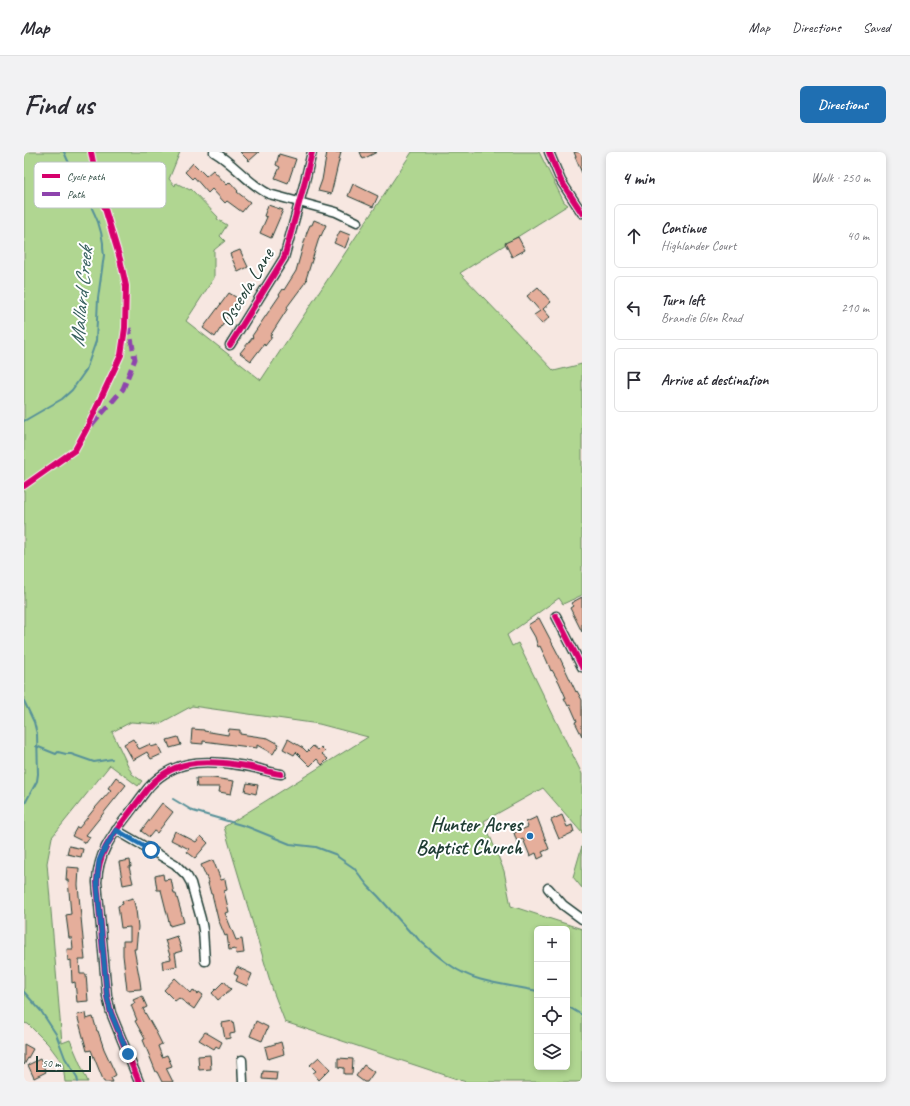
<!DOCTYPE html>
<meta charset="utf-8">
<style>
body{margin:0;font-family:Caveat,sans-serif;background:#f2f2f3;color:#2b2b33}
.controls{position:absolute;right:12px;bottom:12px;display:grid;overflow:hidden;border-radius:6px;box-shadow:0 2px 6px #0003}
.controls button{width:36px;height:36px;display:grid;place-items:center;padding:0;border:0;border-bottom:1px solid #e1e1e2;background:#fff;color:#2b2b33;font:20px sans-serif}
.scale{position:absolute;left:12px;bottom:10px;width:55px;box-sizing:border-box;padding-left:4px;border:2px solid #1f3d34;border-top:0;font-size:11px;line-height:14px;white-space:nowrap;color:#1f3d34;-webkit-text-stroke:3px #fff;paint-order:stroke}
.stop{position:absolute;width:12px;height:12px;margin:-9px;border:3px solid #1f6fb2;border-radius:50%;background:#fff}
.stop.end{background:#1f6fb2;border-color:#fff;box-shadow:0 1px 4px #0008}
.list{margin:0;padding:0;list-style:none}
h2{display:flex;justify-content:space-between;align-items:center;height:52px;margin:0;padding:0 16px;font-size:17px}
h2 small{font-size:13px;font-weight:400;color:#7c7c81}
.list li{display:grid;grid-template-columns:26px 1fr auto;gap:12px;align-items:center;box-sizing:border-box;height:64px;margin:0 8px 8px;padding:0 8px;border:1px solid #e1e1e2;border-radius:6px}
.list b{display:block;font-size:15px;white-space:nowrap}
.list p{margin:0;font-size:13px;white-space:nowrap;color:#7c7c81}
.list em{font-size:13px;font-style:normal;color:#7c7c81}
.icon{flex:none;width:22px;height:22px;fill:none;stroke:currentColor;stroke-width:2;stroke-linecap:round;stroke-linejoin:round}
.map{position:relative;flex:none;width:558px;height:930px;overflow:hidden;border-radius:6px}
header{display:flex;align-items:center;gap:24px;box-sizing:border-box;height:56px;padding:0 20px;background:#fff;border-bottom:1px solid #e1e1e2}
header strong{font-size:19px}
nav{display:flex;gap:22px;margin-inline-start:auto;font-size:14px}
.intro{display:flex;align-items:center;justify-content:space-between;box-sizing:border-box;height:96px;padding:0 24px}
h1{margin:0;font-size:28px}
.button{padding:10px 18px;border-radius:6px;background:#1f6fb2;color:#fff;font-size:14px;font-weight:700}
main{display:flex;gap:24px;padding:0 24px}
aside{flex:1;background:#fff;border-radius:6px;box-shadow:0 2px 6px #0003}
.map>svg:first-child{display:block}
.green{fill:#b0d691;stroke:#688a62;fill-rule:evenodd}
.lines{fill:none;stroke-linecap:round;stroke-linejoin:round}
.stream{stroke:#579199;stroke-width:2}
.building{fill:#e5ae9b;stroke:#1f3d34}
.minor-casing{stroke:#1f3d34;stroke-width:11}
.minor{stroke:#fff;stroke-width:8}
.quiet{stroke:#8e44ad;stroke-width:5;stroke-dasharray:10 5;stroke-linecap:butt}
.cycleway-casing{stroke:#fff;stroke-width:8}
.cycleway{stroke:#d6006c;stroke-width:6}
.route{stroke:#1f6fb2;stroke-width:5}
.poi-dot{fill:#1f6fb2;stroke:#fff;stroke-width:1.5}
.labels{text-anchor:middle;stroke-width:4;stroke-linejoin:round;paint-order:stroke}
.street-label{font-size:20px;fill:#1f3d34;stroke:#fff}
.poi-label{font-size:20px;font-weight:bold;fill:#1f3d34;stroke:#fff;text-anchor:end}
.water-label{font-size:21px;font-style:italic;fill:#36605e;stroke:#fff}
.key{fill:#fff;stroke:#bcc5c2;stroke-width:1}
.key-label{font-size:11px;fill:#1f3d34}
</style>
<header>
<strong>Map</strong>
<nav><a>Map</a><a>Directions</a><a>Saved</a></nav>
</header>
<div class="intro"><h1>Find us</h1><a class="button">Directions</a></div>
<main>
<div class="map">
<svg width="558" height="930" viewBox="0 0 558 930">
<rect width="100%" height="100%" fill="#f7e7e1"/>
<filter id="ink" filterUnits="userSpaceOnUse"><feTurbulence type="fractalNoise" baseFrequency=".025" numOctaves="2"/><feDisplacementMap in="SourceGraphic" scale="8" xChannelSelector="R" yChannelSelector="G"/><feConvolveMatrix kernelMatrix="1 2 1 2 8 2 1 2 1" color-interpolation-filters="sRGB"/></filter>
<g filter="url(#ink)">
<g class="green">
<path d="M0 0H156L145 27 151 34 152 31 166 38 167 37 194 65 193 67 203 73 196 84 201 89 190 98V126L162 169 237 228 388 0H515L540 50 544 53 436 121 530 219 558 212V443L539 452 535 446 483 483 488 494 494 491 558 622V681L519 636 460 669 480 719 487 754 558 777V930H442L261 870 249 839 200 675 344 585 295 572 168 554 135 572 107 570 88 580 108 622 118 629 114 634 86 613 28 685 23 711 38 891 46 888 64 930H41L39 912 24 892 4 872 0 871ZM513 777H543V915H513Z"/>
<polygon points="558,694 558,736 549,725"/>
</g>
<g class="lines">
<g class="stream">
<path d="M0 269 38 247 48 238 62 218 72 189 74 146 80 103C79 99 79 95 79 91 78 83 76 76 74 70 64 45 50 24 40 0"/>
<polyline points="0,549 10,570 13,582 14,622 13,629 0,653"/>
<polyline points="12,594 32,602 34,600 42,602 47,602 70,610 88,607"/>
<path d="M149 647 169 659 224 675 266 692 292 695 313 703 314 705 330 716 344 734 354 744 386 780C391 781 392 785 395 788 405 796 415 806 426 813 452 832 483 832 513 839"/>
<polyline points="0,840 17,859 32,882 41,906 53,925 54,930"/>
<polyline points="543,854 558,863"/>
</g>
</g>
<g class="building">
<polygon points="216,0 235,0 225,9"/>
<polygon points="303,0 317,0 307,42 294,39 298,28"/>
<polygon points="336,0 353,0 339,7"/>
<polygon points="550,0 558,0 558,21 551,5 552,5"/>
<polygon points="255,2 272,7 264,31 251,26 256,15 252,13"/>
<polygon points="169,11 182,24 189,18 203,33 206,30 214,39 213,40 226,50 218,60 203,49 201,51 188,37 184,41 170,25 168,27 161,20"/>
<polygon points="329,32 354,44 349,55 324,44"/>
<polygon points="244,53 259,58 247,86 236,81 243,65 240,64"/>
<polygon points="290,68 302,73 297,84 296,83 282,127 283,128 263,155 264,156 246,184 248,185 241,194 240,192 227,209 216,201 229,185 228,184 256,143 255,143 259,137 260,138 272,119 283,80 286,73 288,73"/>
<polygon points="316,79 326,83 321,96 310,91"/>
<polygon points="494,85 501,98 488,105 481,91"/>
<polygon points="216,98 224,115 214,120 206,102"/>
<polygon points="514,135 527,150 519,157 526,165 518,172 510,163 516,159 503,144"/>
<polygon points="205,141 215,147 191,185 179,176"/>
<polygon points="558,445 558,480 546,456 549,454 547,451"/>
<polygon points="515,466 535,504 552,540 553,539 558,548 558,584 551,570 553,569 546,553 544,554 540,546 542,546 535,530 528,518 527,519 523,509 516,494 514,495 511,485 504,473"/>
<polygon points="168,577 180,578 180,579 204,583 205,577 216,578 216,582 244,586 255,592 249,602 233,593 233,596 179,589 179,592 167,591"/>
<polygon points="154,585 157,593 146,596 143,588"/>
<polygon points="109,587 115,597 126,592 127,595 134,593 138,602 127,607 123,600 109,608 100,592"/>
<polygon points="264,587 279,596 283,600 289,594 294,598 297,595 301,599 298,602 304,607 298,613 293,607 286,614 272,600 270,603 259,597"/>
<polygon points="92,625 102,633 62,683 66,685 62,691 48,684 53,675 55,676 71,656 87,638 84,636"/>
<polygon points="172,626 189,626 210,629 207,642 195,640 196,635 173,635"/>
<polygon points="223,631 234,633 232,642 221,639"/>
<polygon points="138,651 149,660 133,681 130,679 125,685 117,679"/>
<polygon points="538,663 543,675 548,673 550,680 535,687 527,668"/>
<polygon points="513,665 525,697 518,700 520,704 514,707 512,701 506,704 499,687 493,690 490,681 504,675 502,670"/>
<polygon points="151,679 172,690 177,684 184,691 171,706 163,700 165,697 147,688"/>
<polygon points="45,694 59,697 57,705 43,702"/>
<polygon points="106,708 107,715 105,715 109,731 99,733 95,710"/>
<polygon points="189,708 197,728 201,727 203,738 200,739 205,760 201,761 212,788 218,787 220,801 212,802 211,797 205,798 203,783 201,784 194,767 188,742 187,742 184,731 185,731 177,713"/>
<polygon points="43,715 55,716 54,733 61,808 55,808 56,822 62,822 64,849 53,850 51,830 48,831 47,808 44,809 43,797 49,797 48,786 45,786 42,763 47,762 44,728 42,728"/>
<polygon points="139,722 140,728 147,727 150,742 152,742 160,770 146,774 137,738 133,738 131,724"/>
<polygon points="109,746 112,758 114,775 112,797 110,797 116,829 117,837 103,838 99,803 99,789 106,789 106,775 97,776 94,754 99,752 98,749"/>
<polygon points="153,784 158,799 151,801 153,814 139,817 138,809 147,807 141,788"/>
<polygon points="213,815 228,822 223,834 212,829 214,824 210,822"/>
<polygon points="151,826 167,841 169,838 174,842 175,840 179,843 170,857 155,846 151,849 140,838"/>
<polygon points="200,829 207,837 194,848 188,841"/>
<polygon points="118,844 123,855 119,857 133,882 138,892 134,894 138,905 143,903 148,914 142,916 149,930 138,930 133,920 132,920 119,888 121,887 111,869 113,868 107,853 111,851 109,848"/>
<polygon points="61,861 62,867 69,865 73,879 74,879 80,897 92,923 87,926 89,930 80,930 67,898 63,899 53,863"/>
<polygon points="209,869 211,881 206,882 206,886 201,887 198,871"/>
<polygon points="232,869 244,875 238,889 226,884"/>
<polygon points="181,880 198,890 195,896 192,894 190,897 175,888"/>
<polygon points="257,890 260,902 244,907 241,895"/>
<polygon points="0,892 9,897 0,913"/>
<polygon points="186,903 187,917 175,918 174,904"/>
<polygon points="295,905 306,917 295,928 289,921 292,919 286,913"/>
<polygon points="314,906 329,907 328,922 320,922 320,916 314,915"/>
<polygon points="16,907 22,920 10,926 4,913"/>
<polygon points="340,913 350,920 343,930 340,930 332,924"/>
<polygon points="239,919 253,920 252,928 238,927"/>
</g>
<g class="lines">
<g class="minor-casing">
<g id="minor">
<path d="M190 0C211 12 224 32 245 42L312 60 333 70"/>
<polyline points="525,0 537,29 558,61"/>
<polyline points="206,193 260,106 280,33 288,0"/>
<polyline points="532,464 558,515"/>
<polyline points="92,678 151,712 163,724 167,731 177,767 179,778 181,809"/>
<polyline points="524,736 539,753 558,767"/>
<polyline points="218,908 219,930"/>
<path d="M115 930 87 861 83 844 73 730C74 702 86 686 103 664 110 655 117 645 125 635 153 603 190 609 227 615 237 617 247 621 257 622"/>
</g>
</g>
<use href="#minor" class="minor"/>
<polyline class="quiet" points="68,273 99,237 111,207 105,176"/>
<g class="cycleway-casing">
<g id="cycleway">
<polyline points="525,0 537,29 558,61"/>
<polyline points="206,193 260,106 280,33 288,0"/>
<polyline points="0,334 51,298 62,278 97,203 101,176 102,134 96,107 73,30 67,0"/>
<polyline points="532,464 558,515"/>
<path d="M115 930 87 861 83 844 73 730C74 702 86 686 103 664 110 655 117 645 125 635 153 603 190 609 227 615 237 617 247 621 257 622"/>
</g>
</g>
<use href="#cycleway" class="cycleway"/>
</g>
</g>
<g class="lines" filter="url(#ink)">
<polyline class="route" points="104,902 87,861 83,844 73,730 75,709 79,700 92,678 127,698"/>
</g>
<circle class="poi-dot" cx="506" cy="684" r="4"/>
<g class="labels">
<g class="street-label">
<text transform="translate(222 135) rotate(-59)" y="7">Osceola Lane</text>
</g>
<g class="poi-label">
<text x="498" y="679">Hunter Acres<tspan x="498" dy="23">Baptist Church</tspan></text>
</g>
<g class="water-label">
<text transform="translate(57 145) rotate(-85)" y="7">Mallard Creek</text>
</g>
</g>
<rect x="10" y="10" width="132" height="46" rx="6" class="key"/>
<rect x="18" y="22" width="18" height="4" fill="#d6006c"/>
<rect x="18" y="40" width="18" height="4" fill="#8e44ad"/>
<g class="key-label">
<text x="43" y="28">Cycle path</text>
<text x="43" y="46">Path</text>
</g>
</svg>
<div class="controls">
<button>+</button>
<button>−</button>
<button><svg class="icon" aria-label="locate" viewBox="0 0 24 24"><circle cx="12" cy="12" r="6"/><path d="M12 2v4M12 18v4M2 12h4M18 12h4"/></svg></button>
<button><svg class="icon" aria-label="layers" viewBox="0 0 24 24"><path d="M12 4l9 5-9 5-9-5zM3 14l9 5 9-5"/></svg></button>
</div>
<div class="scale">50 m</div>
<div class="stop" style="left:127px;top:698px"></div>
<div class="stop end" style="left:104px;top:902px"></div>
</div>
<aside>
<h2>4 min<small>Walk · 250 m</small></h2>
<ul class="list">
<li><svg class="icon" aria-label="ahead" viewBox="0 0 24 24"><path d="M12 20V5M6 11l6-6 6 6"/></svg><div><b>Continue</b><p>Highlander Court</p></div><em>40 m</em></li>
<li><svg class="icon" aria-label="left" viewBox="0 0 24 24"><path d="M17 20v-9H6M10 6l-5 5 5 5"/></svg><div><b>Turn left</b><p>Brandie Glen Road</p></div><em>210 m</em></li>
<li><svg class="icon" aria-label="arrive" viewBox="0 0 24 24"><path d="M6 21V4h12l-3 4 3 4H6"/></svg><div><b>Arrive at destination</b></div></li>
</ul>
</aside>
</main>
